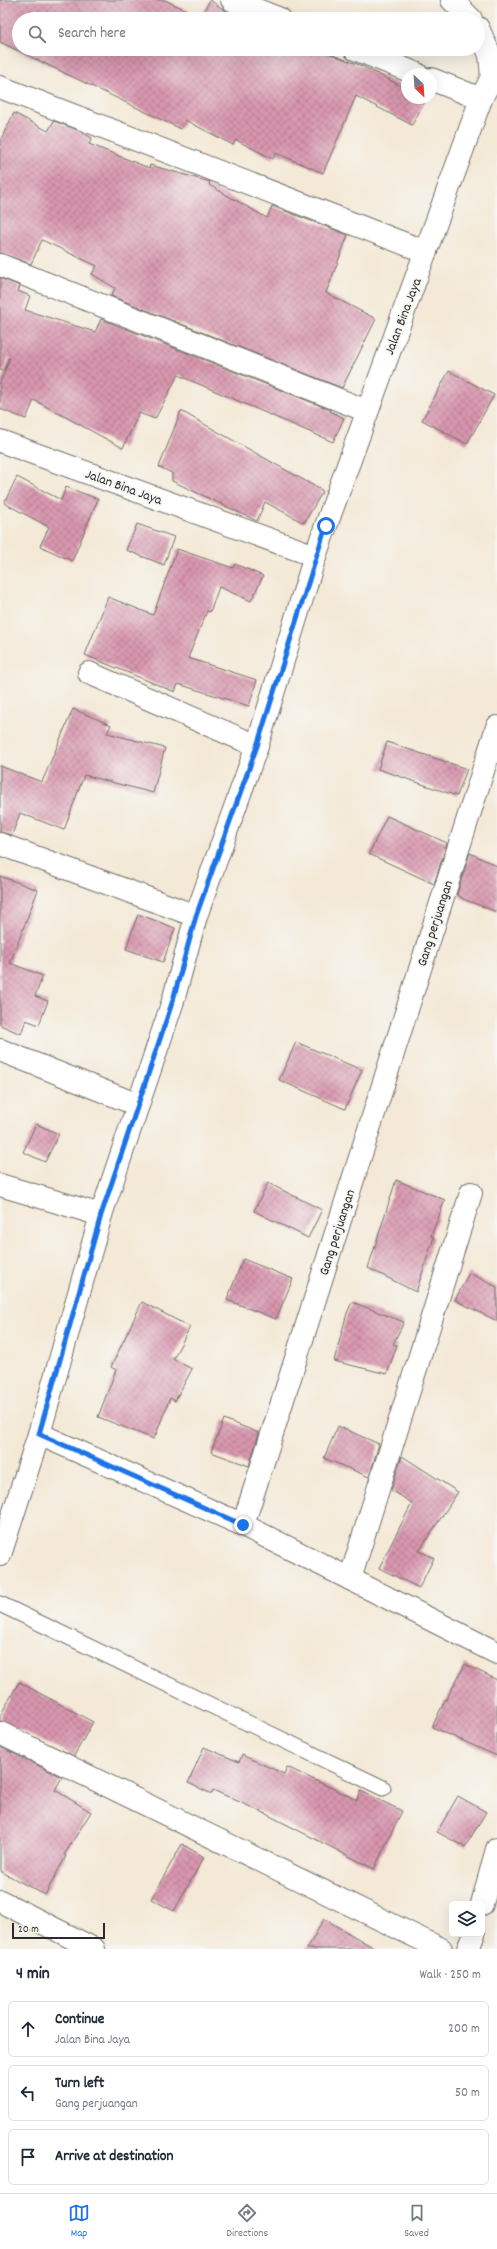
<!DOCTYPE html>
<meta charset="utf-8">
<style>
body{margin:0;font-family:Dekko,sans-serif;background:#f2f2f3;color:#1f2937}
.controls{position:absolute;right:12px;bottom:12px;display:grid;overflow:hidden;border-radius:6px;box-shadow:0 4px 16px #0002}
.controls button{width:36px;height:36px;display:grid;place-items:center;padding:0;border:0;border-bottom:1px solid #e0e1e3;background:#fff;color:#1f2937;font:20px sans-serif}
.compass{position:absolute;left:401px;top:68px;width:36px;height:36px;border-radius:50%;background:#fff;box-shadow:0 4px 16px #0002;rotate:155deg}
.scale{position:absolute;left:12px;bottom:10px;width:93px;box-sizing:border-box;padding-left:4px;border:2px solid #2b2b2b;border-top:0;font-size:11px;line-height:14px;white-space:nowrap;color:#2b2b2b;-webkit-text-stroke:3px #f6f6f2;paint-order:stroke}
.stop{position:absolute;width:12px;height:12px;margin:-9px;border:3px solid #1a73e8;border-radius:50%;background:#fff}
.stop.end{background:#1a73e8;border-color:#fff;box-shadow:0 1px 4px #0008}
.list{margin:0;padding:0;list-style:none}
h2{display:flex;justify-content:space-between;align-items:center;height:52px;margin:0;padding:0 16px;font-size:17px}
h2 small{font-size:13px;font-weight:400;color:#747a83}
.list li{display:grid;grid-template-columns:26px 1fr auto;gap:12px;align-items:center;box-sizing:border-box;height:56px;margin:0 8px 8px;padding:0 8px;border:1px solid #e0e1e3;border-radius:6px}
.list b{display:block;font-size:15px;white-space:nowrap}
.list p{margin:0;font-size:13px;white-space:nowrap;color:#747a83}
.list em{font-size:13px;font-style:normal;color:#747a83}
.icon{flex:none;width:22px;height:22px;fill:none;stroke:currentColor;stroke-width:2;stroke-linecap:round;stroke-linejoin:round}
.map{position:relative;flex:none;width:497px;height:1949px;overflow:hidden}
.search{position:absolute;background:#fff;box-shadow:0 4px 16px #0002;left:12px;right:12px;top:12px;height:44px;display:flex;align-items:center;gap:10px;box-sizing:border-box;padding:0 14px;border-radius:22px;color:#747a83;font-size:15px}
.sheet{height:244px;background:#fff}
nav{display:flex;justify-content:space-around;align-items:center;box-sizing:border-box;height:56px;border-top:1px solid #e0e1e3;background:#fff;font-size:11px;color:#747a83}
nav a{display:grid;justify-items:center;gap:2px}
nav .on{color:#1a73e8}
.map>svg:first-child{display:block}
.building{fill:url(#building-cross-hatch)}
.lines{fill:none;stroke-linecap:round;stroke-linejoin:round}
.service-casing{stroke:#716e67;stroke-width:17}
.minor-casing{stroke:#716e67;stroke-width:24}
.service{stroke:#fff;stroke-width:15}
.minor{stroke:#fff;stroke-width:22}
.route{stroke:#1a73e8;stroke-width:5}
.labels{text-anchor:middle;stroke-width:4;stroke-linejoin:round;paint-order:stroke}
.street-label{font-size:14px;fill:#2b2b2b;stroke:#f6f6f2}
</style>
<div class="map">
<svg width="497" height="1949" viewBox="0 0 497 1949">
<defs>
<pattern id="building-cross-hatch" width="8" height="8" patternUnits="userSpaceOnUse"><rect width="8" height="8" fill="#d996af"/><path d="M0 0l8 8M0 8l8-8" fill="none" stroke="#b07b8f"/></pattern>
</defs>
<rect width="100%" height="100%" fill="#f6f6f2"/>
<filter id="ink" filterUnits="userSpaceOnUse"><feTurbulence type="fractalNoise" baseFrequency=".025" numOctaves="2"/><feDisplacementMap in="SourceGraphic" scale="8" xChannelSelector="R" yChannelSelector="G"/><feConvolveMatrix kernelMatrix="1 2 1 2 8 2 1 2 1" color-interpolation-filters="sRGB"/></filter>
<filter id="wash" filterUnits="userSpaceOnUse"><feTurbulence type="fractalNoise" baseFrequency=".012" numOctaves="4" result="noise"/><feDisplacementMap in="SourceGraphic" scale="16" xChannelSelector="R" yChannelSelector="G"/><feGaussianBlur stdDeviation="0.9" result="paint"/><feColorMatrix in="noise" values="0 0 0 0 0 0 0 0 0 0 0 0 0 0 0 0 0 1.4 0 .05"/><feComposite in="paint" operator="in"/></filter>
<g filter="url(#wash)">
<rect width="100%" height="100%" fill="#f4e9d7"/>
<g id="blocks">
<g class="building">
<polygon points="0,0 165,0 201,17 210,0 227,12 240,17 238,19 19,19 19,49 317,49 362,66 407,89 407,98 426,99 412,125 356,96 323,173 276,153 273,159 236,140 233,145 185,120 181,129 0,42"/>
<polygon points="14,113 48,131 54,121 78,130 92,138 89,144 149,168 150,165 210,182 209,185 267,218 272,206 348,235 326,293 376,319 342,388 111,296 115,288 92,274 97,266 42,240 31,264 0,253 0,141"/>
<polygon points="0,278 20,286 18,291 30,296 25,310 95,332 101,319 331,410 330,411 344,418 333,442 178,375 155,419 139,413 123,448 34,400 26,419 0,409 0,383 10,358 8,358 4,371 0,370"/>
<polygon points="449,371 494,395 467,444 422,420"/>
<polygon points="181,411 323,491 304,523 265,502 257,521 172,481 172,473 159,467"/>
<polygon points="17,477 61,500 66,487 98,499 72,561 40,546 49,527 4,503"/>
<polygon points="137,524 174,537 164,565 126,550"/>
<polygon points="177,549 233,568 235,564 263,576 251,601 219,587 210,612 207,611 188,658 257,680 249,706 178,684 175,692 85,655 108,597 153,615"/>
<polygon points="73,709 111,725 107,733 165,748 153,793 84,775 64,830 20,813 12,835 0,832 0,766 42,782"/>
<polygon points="387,742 467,769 457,796 378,769"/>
<polygon points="387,816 447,843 434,884 369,854"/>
<polygon points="470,853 497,866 497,912 463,899 457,894"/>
<polygon points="0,876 38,890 10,963 43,976 35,996 48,1001 39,1025 26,1020 21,1034 0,1025"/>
<polygon points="138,914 175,928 163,962 126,949"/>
<polygon points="296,1042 362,1070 345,1109 279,1080"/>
<polygon points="36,1124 59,1134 45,1162 23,1152"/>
<polygon points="396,1180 445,1200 431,1236 434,1237 416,1292 368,1268"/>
<polygon points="268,1183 322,1210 308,1238 254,1211"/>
<polygon points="243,1259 293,1279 276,1319 227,1300"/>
<polygon points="469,1273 497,1287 497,1321 455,1300"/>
<polygon points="142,1302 190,1327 173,1359 192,1369 175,1401 170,1398 154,1439 98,1417 116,1370 111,1367"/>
<polygon points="352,1302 404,1322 393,1344 397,1345 387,1374 334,1361 347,1313"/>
<polygon points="224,1419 259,1433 249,1466 211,1452"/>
<polygon points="338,1426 379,1444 369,1477 324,1458"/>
<polygon points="402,1456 458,1492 419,1551 434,1558 419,1588 379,1568 412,1503 391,1490"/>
<polygon points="465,1664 497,1680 497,1756 432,1727 445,1700 446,1700"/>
<polygon points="19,1682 93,1722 74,1756 0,1721 0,1716"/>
<polygon points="0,1747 62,1777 55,1790 91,1812 64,1855 66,1856 45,1895 0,1871"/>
<polygon points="204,1747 239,1762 242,1755 284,1774 287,1767 357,1800 361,1791 402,1811 374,1869 264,1813 213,1790 212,1794 188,1783"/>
<polygon points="458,1796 486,1812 465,1847 437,1832"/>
<polygon points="182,1844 204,1857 174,1911 151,1899"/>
<polygon points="324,1919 376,1949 307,1949"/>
</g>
</g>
</g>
<g filter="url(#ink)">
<use href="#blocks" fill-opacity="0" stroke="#716e67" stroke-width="1"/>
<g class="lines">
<g class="service-casing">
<polyline id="service" points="0,1604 383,1788"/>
</g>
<g class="minor-casing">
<g id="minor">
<polyline points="232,0 280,19"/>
<polyline points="452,0 471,19"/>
<polyline points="478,28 490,55 492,77 497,82"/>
<polyline points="355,49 417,74"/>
<polyline points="431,79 481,99"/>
<polyline points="0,87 426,252"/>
<polyline points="0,265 367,411"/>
<polyline points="0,441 315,556 481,99 492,77"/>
<polyline points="89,673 257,746"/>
<polyline points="0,844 196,916"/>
<polyline points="0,1050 138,1105"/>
<polyline points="0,1185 101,1215"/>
<polyline points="39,1434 243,1525 497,1653"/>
<polyline points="243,1525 497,727"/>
<polyline points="0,1555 39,1434 101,1215 173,1001 196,916 257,746 315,556"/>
<polyline points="350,1579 471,1193"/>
<polyline points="0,1733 441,1949"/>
<polyline points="0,1901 94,1949"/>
<polyline points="482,1904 497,1849"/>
<polyline points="468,1949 474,1934"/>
</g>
</g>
<use href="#service" class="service"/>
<use href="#minor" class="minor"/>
</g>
</g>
<g class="lines" filter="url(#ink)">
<polyline class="route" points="243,1525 39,1434 101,1215 173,1000 196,916 257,746 326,526"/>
</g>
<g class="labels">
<g class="street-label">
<text transform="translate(402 316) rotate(-69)" y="5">Jalan Bina Jaya</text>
<text transform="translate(124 486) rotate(20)" y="5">Jalan Bina Jaya</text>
<text transform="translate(434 923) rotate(-72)" y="5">Gang perjuangan</text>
<text transform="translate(336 1232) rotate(-72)" y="5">Gang perjuangan</text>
</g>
</g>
</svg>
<div class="controls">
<button><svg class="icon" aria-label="layers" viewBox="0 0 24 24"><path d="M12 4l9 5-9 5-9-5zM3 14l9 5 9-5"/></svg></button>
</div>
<svg class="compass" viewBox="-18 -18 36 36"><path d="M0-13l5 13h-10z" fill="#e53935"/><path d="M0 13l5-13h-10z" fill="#747a83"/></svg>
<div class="scale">20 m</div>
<div class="stop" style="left:326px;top:526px"></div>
<div class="stop end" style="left:243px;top:1525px"></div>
<div class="search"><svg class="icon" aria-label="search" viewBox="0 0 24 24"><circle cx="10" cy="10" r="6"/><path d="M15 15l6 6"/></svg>Search here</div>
</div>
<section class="sheet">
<h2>4 min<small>Walk · 250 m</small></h2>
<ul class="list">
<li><svg class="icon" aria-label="ahead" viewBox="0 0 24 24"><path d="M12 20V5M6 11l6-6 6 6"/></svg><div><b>Continue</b><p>Jalan Bina Jaya</p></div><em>200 m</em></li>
<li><svg class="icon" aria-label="left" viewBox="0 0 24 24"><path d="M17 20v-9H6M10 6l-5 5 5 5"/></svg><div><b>Turn left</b><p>Gang perjuangan</p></div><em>50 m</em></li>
<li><svg class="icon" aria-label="arrive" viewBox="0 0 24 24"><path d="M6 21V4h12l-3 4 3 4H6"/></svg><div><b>Arrive at destination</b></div></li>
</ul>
</section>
<nav>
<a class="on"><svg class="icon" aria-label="map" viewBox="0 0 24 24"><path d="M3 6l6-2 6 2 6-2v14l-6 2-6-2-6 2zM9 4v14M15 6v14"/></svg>Map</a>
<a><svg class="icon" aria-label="directions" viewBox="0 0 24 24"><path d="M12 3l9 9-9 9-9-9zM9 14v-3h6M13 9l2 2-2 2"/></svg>Directions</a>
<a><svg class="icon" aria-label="saved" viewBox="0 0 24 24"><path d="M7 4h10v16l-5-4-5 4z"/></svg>Saved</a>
</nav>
